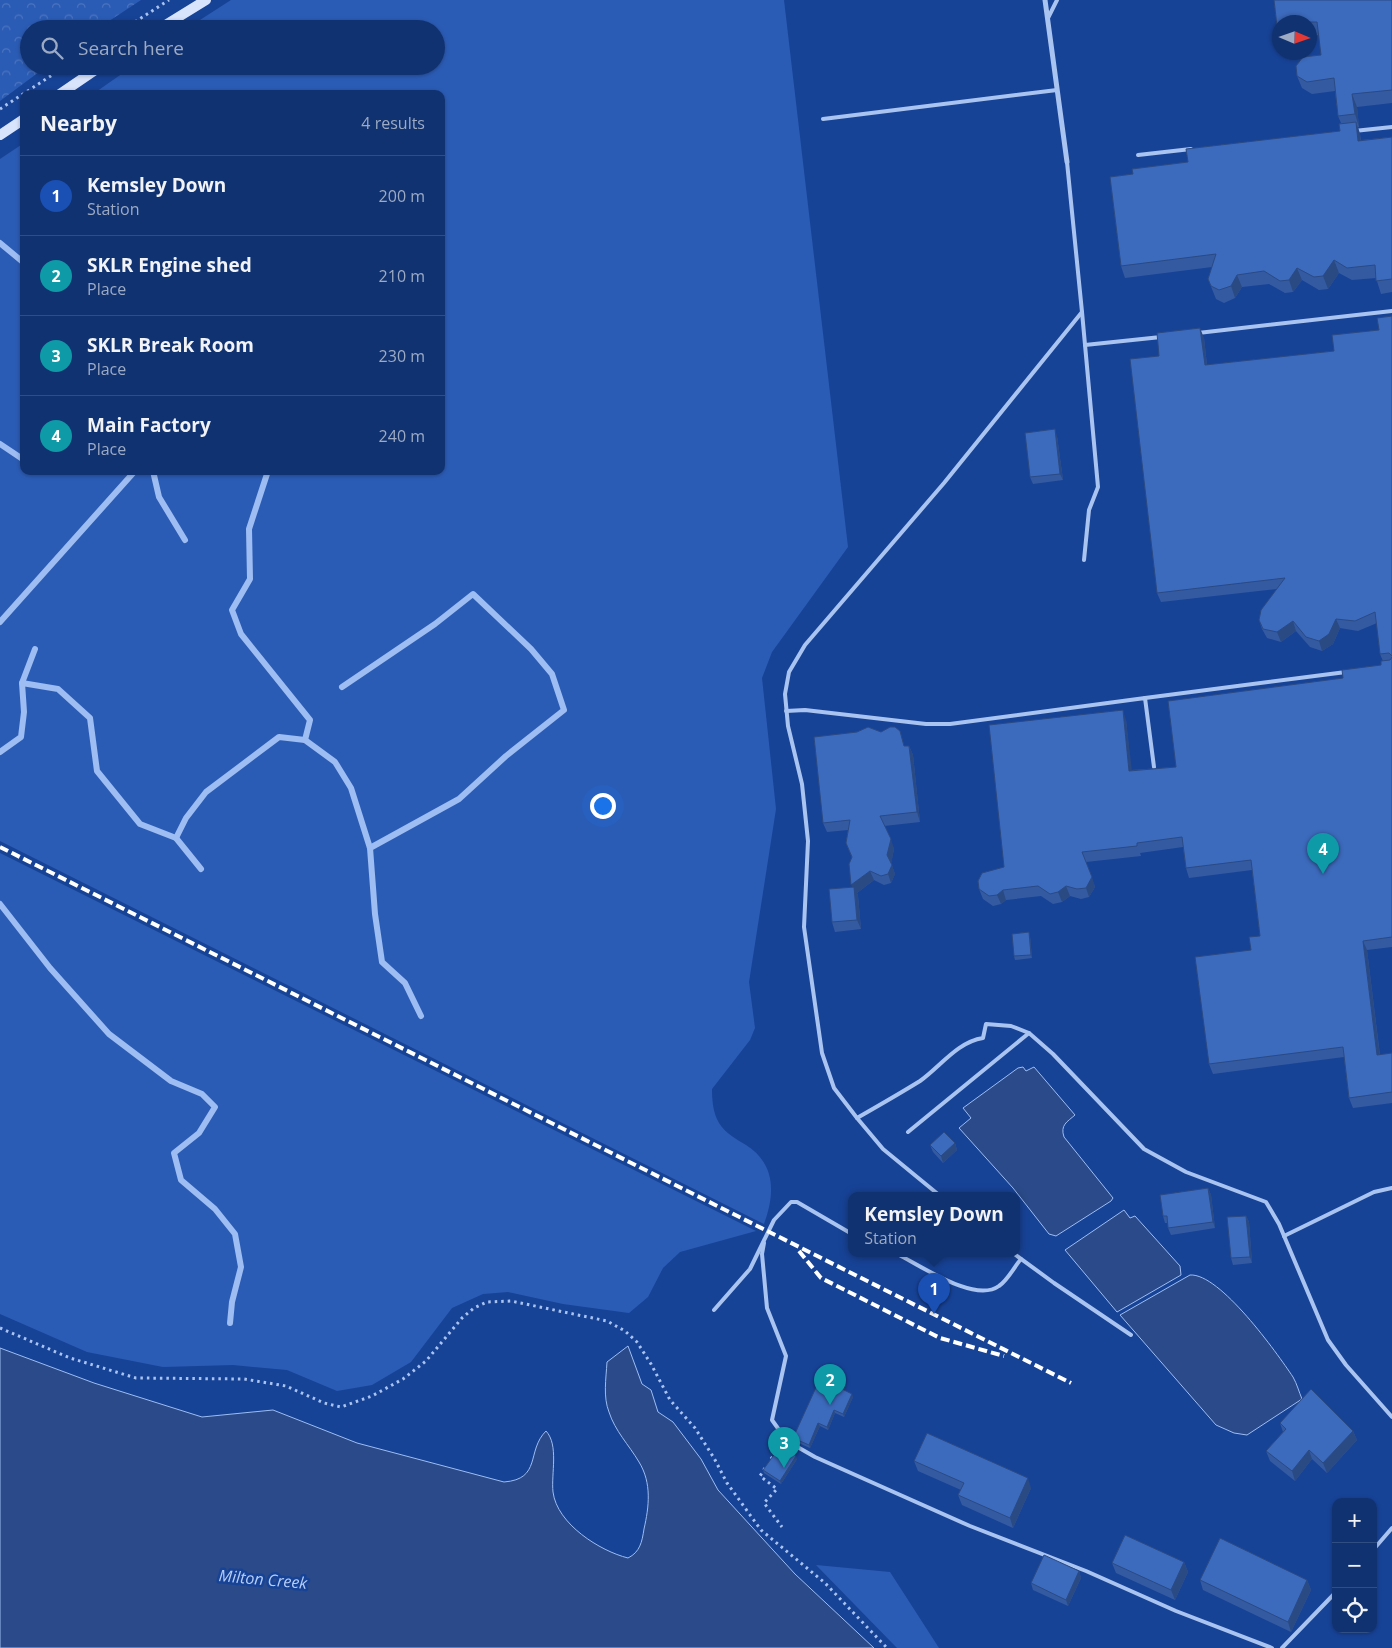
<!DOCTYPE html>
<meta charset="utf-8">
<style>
body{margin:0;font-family:"Open Sans",sans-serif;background:#1e3e79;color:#f1f3f6}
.controls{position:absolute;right:15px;bottom:15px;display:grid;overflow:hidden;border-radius:10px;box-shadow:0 1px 4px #0004}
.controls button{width:45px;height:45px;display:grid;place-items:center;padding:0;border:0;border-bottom:1px solid #304d84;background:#113271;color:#f1f3f6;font:25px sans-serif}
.compass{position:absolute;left:1272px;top:15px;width:45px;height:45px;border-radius:50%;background:#113271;box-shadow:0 1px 4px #0004;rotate:92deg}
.you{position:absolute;left:602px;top:805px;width:18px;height:18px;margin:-12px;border:4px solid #fff;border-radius:50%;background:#1a73e8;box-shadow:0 0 0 8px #1a73e833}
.badge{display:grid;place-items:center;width:32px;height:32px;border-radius:50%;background:#d6ab8b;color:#fff;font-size:16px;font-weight:700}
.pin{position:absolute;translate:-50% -41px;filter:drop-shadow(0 1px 2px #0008)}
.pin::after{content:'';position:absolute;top:26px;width:18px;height:15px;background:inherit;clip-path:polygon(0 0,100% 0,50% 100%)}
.popup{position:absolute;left:848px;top:1192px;width:172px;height:65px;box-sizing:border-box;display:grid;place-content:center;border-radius:10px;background:#113271;filter:drop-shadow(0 1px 4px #0005);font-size:16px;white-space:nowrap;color:#9caac3}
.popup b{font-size:19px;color:#f1f3f6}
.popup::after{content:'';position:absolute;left:50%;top:100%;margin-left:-10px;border:10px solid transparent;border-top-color:#113271}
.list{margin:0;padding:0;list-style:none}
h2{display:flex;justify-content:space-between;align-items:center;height:65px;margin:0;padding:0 20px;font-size:21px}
h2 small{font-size:16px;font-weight:400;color:#9caac3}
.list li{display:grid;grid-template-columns:32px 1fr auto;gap:15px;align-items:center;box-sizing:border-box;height:80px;padding:0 20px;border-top:1px solid #304d84}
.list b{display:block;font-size:19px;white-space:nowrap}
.list p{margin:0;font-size:16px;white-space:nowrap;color:#9caac3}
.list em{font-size:16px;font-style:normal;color:#9caac3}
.icon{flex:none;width:28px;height:28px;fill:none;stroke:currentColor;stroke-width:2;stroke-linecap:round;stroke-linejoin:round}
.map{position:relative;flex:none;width:1392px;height:1648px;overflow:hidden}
.search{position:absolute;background:#113271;box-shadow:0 1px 4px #0004;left:20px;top:20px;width:425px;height:55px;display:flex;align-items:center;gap:12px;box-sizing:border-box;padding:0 18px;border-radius:28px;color:#9caac3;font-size:19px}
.panel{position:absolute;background:#113271;box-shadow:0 1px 4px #0004;left:20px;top:90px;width:425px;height:385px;border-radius:10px}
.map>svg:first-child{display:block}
.green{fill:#2b5cb5}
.forest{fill:url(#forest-crowns)}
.water{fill:#2a4a89;stroke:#9dbdf3}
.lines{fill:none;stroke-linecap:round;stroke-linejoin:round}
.stream{stroke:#9dbdf3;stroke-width:6}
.path{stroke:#aac4f1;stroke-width:3;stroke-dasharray:2.5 4;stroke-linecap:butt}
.service{stroke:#aac4f1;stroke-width:4}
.minor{stroke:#aac4f1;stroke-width:5}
.secondary{stroke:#d8e4fc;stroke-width:10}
.rail{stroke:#fff;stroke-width:4;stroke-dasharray:9 4;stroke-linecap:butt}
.wall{fill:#345ba2}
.shaded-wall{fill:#2a4a84}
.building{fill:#3c6abc;stroke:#2a4a84}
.labels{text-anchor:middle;stroke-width:5;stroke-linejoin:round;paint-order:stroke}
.water-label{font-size:16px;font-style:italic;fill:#b6cef8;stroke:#174397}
</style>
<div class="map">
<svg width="1392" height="1648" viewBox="0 0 1392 1648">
<defs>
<pattern id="forest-crowns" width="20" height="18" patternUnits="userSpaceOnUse" patternTransform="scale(1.25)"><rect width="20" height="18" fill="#2b5cb5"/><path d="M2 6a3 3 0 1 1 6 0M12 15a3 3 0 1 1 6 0" fill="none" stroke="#4b74c0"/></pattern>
</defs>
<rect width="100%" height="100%" fill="#174397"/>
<g class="green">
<path d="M231 0H784L848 547 772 652 762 678 776 809 749 982 755 1028 750 1040 712 1089C712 1100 713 1113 719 1123 725 1133 736 1139 746 1145 776 1164 775 1194 764 1224L0 841V159L24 143V471H441V94H93L133 66H436V29H186Z"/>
<polygon points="0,853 756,1231 680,1252 663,1268 648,1297 629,1313 563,1304 508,1292 483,1294 452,1308 411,1362 372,1385 337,1391 287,1370 233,1365 163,1367 87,1352 0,1314"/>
<polygon points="816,1565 890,1572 939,1648 897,1648"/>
</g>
<polygon class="forest" points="0,0 141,0 97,29 29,29 29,66 47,66 0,101"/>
<g class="water">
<path d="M1023 1067 1026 1071 1034 1067 1075 1115C1067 1122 1060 1125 1064 1137L1113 1198 1111 1201 1056 1236 1049 1234 1013 1188 959 1128 971 1118 963 1108 1018 1068Z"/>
<polygon points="1124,1210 1130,1218 1135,1216 1180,1266 1181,1275 1117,1312 1065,1250"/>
<path d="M1190 1275C1220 1273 1277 1353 1293 1377 1297 1384 1299 1392 1302 1399L1247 1435 1234 1433 1216 1425 1120 1315Z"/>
<path d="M628 1346 642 1384 651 1390 658 1412 673 1422 701 1459 718 1490 795 1574 874 1648H0V1348L94 1383 202 1417 273 1410 357 1443 504 1482C542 1479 526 1451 546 1431 559 1445 551 1474 553 1492 557 1524 600 1551 628 1558 640 1552 642 1542 644 1529 649 1507 652 1483 639 1462 629 1445 615 1431 609 1412 603 1397 606 1379 607 1362Z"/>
</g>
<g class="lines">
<g class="stream">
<polyline points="0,243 24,263"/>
<polyline points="0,444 24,460"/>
<polyline points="153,471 159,497 185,540"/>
<polyline points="265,471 267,474 249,529 250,579 232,610 241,634 310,720 305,740"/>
<polyline points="0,622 135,471"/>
<polyline points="22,683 58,689 90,718 97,771 140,824 176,838 201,869"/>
<polyline points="342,687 435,624 473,594 531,649 552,674 564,710 506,756 459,799 370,848"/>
<polyline points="0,752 21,737 24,712 22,683 35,649"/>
<polyline points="176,838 186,818 206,792 279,737 305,740 335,762 351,788 370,848 375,914 382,962 405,983 421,1016"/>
<polyline points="0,904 50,968 109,1034 171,1081 202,1094 215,1107 199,1133 174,1153 181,1180 215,1209 235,1234 241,1267 232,1302 230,1323"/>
</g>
<g class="path">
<polyline points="124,29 169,0"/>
<polyline points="0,109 66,66"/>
<polyline points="0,1328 70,1358 136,1378 244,1379 286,1386 324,1403 341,1407 372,1396 403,1379 426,1361 462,1318 474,1308 487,1302 511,1301 607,1321 625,1331 637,1342 651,1364 670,1400 695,1428 714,1458 727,1483 761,1530 825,1583 887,1648"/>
<polyline points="771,1459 779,1448"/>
<polyline points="765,1468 760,1476 777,1489 764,1503 782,1527"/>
</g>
<g class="service">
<polyline points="1048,18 1057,0"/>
<polyline points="823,119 1057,90"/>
<polyline points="1354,131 1392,127"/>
<polyline points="1138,155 1191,149"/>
<polyline points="1082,312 1098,487 1089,510 1084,560"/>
<polyline points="1198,333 1392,311"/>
<polyline points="1085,345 1161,337"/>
<polyline points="1145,698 1346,672"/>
<polyline points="786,711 805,710 926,724 950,724 1145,698 1154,767"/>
<polyline points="1029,1033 1053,1054 1144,1149 1186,1172 1266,1202 1279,1224 1328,1340 1346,1365 1392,1417"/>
<polyline points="857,1118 883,1149 939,1195"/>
<path d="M908 1132 1029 1033 1011 1026 986 1024 983 1038C957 1042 940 1067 920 1081 899 1094 878 1106 857 1118L834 1088 822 1053 804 927 808 841 802 784 788 726 785 694 789 672 805 645 944 483 1082 312 1067 162"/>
<polyline points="1284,1236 1374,1192 1392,1188"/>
<polyline points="764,1243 762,1254 767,1308 786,1356 772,1420 787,1441 815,1457 970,1526 1086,1571 1176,1611 1272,1648"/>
<path d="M895 1253C919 1264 974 1304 999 1286 1008 1280 1014 1267 1021 1259"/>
<polyline points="1013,1253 1054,1283 1131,1335"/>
<polyline points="714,1310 750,1269 774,1220 791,1202 797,1202 852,1234"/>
<polyline points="1373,1550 1392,1528"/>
<polyline points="1282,1648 1336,1592"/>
</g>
<polyline class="minor" points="1045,0 1067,162"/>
<g class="secondary">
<polyline points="159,29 206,0"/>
<polyline points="60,94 101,66"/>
<polyline points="0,135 24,119"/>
</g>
<g class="rail">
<polyline points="0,847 1071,1383"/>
<polyline points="799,1251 821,1278 839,1287 940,1338 1004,1356"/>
</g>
</g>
<g class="wall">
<polygon points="1274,0 1392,0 1392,103 1357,107 1359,127 1358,127 1360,134 1361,140 1392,137 1392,292 1381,294 1376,278 1352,280 1339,273 1328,289 1319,290 1302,280 1293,292 1285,293 1269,284 1242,287 1235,298 1224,303 1216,299 1208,279 1212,267 1125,278 1121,266 1110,177 1133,174 1132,169 1188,162 1186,149 1340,131 1339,124 1341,123 1338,116 1335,91 1312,94 1302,88 1297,76 1296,66 1303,57 1321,55 1319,35 1310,36 1310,22 1280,22 1280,34 1277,26"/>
<polygon points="1392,316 1392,947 1367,950 1380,1055 1392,1053 1392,1103 1353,1108 1349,1098 1344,1057 1213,1074 1209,1064 1251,950 1260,936 1252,870 1189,878 1186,868 1183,847 1140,853 1141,856 1086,862 1095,887 1089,897 1081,899 1070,896 1062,902 1053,904 1041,896 1006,900 1001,904 993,906 983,899 979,889 1004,867 1126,720 1131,770 1176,767 1343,678 1381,665 1383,661 1380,654 1377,623 1358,631 1340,628 1333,644 1322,651 1310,647 1296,631 1281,642 1267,638 1262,629 1259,620 1277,589 1161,602 1157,593 1159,356 1204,338 1207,365 1334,351 1379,330"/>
<polygon points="1057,436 1063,480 1033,484 1030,477"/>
<polygon points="905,746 909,746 913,755 920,822 884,826 894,849 891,863 895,874 891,883 884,885 874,880 857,893 858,896 861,929 835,932 832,922 852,887 852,858 846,843 848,830 827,832 823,823"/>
<polygon points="1030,936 1032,958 1015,960 1014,956"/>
<polygon points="955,1143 957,1150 943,1163 933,1152 930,1145"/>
<polygon points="1208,1188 1211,1195 1215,1228 1171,1235 1168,1228 1168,1223 1165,1223 1163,1216"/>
<polygon points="1246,1216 1249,1222 1252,1263 1233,1265 1231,1258"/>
<polygon points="845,1382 846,1385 844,1390 853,1397 844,1417 835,1413 828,1430 820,1426 810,1448 794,1441 793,1438"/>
<polygon points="1280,1423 1353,1431 1357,1440 1327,1473 1312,1459 1295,1481 1270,1461 1266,1451 1283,1432"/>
<polygon points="797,1459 781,1484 764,1473 763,1470"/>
<polygon points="914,1461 1031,1488 1013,1528 962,1505 958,1495 961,1490 918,1471"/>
<polygon points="1184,1562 1188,1572 1175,1600 1116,1573 1112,1563"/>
<polygon points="1079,1571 1081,1578 1068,1606 1033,1590 1031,1583"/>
<polygon points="1200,1580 1307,1580 1311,1590 1291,1632 1203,1590"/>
</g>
<g class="shaded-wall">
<polygon points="1352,94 1357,107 1359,127 1355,114"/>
<polygon points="1356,122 1360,134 1362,153 1358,141"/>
<polygon points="1334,260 1339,273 1328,289 1323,276"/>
<polygon points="1297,268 1302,280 1293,292 1289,280"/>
<polygon points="1237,275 1242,287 1235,298 1231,286"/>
<polygon points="1200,328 1204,338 1208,375 1205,365"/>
<polygon points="1055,429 1057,436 1063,480 1060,474"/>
<polygon points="1336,619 1340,628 1333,644 1322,651 1319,641"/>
<polygon points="1293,621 1296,631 1281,642 1277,632"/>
<polygon points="1123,710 1126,720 1133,780 1129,771"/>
<polygon points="909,746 913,755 920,822 917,812"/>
<polygon points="891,839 894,849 891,865 887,855"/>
<polygon points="892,865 895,874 891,883 888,874"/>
<polygon points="870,871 874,880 857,893 858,896 861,929 857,920 855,894 851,885"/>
<polygon points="1092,877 1095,887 1089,897 1086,888"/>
<polygon points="1066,886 1070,896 1062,902 1058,892"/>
<polygon points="1003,890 1006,900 1001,904 997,895"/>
<polygon points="1029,932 1030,936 1032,958 1031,955"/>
<polygon points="1363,941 1367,950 1381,1065 1377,1055"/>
<polygon points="955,1143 957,1150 943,1163 941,1156"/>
<polygon points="1208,1188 1211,1195 1215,1228 1213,1222"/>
<polygon points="1246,1216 1249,1222 1252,1263 1250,1257"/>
<polygon points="845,1382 846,1385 843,1392 842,1389"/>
<polygon points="852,1394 853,1397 844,1417 843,1414"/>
<polygon points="834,1410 835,1413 828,1430 827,1427"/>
<polygon points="818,1423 820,1426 810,1448 809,1445"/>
<polygon points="1353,1431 1357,1440 1327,1473 1323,1463"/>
<polygon points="1309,1450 1312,1459 1295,1481 1292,1471"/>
<polygon points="796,1456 797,1459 781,1484 780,1481"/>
<polygon points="1028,1478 1031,1488 1013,1528 1010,1518"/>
<polygon points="1184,1562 1188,1572 1175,1600 1171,1590"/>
<polygon points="1079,1571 1081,1578 1068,1606 1066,1600"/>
<polygon points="1307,1580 1311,1590 1291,1632 1288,1622"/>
</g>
<g class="building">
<polygon points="1274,0 1392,0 1392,90 1352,94 1355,114 1338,116 1334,78 1307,82 1297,76 1296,66 1303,57 1321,55 1317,22 1280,22 1280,26 1277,26"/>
<polygon points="1356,122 1358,141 1392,137 1392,279 1376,281 1375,265 1347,268 1334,260 1323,276 1314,277 1297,268 1289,280 1280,281 1264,271 1237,275 1231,286 1219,290 1211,286 1208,279 1216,254 1121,266 1110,177 1133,174 1132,169 1188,162 1186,149 1340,131 1339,124"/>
<polygon points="1392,316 1392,656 1389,653 1380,654 1375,612 1355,621 1336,619 1329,634 1319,641 1306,637 1293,621 1277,632 1263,629 1259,620 1261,610 1285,578 1157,593 1130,359 1159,356 1157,333 1200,328 1205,365 1334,351 1332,335 1379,330 1377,318"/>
<polygon points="1055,429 1060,474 1030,477 1025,433"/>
<polygon points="1392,657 1392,937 1363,941 1377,1055 1392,1053 1392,1092 1349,1098 1343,1047 1209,1064 1195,957 1251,950 1249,937 1260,936 1251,860 1186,868 1182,837 1137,843 1137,846 1082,852 1092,877 1086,888 1077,889 1066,886 1058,892 1050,894 1038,886 1003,890 997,895 989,896 979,889 978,881 982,873 1004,867 989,725 1123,710 1129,771 1176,767 1168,701 1343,678 1342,670 1381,665 1381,661 1390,660"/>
<polygon points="868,727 881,732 890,727 895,727 900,731 904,746 909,746 917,812 880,816 891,839 887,855 892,865 888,874 881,876 870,871 851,885 849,864 852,857 846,843 850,820 823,823 814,737 857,732"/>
<polygon points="854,887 857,920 832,922 829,889"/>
<polygon points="1029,932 1031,955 1014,956 1012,934"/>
<polygon points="944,1132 955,1143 941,1156 930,1145"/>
<polygon points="1208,1188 1213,1222 1168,1228 1167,1216 1163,1216 1160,1195"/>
<polygon points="1246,1216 1250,1257 1231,1258 1227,1217"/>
<polygon points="823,1372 845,1382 842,1389 852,1394 843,1414 834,1410 827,1427 818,1423 809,1445 793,1438"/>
<polygon points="1311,1389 1353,1431 1323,1463 1309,1450 1292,1471 1266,1451 1286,1429 1280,1423"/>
<polygon points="927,1433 1028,1478 1010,1518 958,1495 964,1483 914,1461"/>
<polygon points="781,1445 796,1456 780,1481 763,1470"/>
<polygon points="1125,1535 1184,1562 1171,1590 1112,1563"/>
<polygon points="1220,1538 1307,1580 1288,1622 1200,1580"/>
<polygon points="1044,1555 1079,1571 1066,1600 1031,1583"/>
</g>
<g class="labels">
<g class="water-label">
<text transform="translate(263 1579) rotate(5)" y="6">Milton Creek</text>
</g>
</g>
</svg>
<div class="controls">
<button>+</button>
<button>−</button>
<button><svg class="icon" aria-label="locate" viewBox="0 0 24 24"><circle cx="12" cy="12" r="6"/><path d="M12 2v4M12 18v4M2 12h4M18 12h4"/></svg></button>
</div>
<svg class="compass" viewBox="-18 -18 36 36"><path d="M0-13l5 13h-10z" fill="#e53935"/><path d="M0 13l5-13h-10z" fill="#9caac3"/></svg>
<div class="you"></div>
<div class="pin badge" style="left:934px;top:1314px;background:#1a4fb4">1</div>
<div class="popup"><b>Kemsley Down</b>Station</div>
<div class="pin badge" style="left:830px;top:1405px;background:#0f9aa8">2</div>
<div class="pin badge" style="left:784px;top:1468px;background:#0f9aa8">3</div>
<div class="pin badge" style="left:1323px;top:874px;background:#0f9aa8">4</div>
<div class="search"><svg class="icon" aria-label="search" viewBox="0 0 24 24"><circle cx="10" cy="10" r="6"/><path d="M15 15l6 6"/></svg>Search here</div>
<section class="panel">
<h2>Nearby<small>4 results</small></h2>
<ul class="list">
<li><span class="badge" style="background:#1a4fb4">1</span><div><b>Kemsley Down</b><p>Station</p></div><em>200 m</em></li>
<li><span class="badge" style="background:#0f9aa8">2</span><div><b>SKLR Engine shed</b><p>Place</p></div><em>210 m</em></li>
<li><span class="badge" style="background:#0f9aa8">3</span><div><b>SKLR Break Room</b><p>Place</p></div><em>230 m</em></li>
<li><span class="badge" style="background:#0f9aa8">4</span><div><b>Main Factory</b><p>Place</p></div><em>240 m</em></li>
</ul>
</section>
</div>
